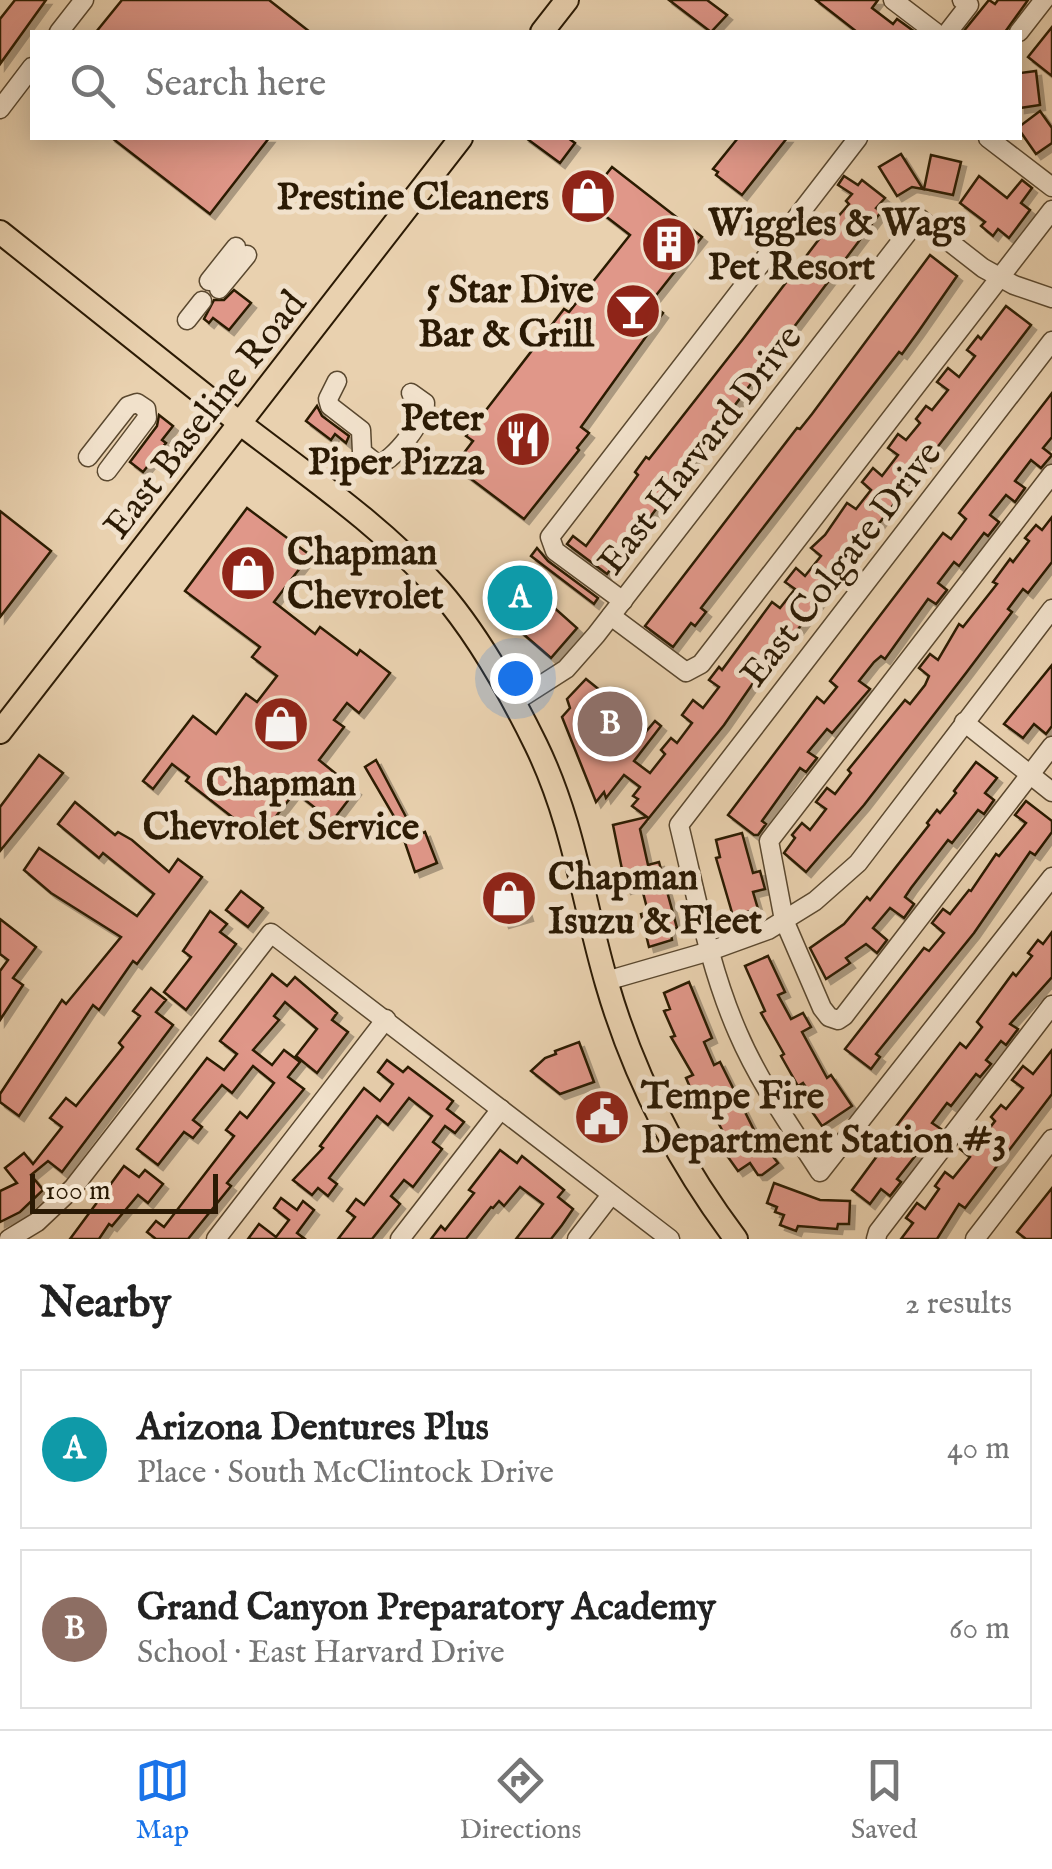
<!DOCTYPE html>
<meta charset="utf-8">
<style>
body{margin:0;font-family:"IM FELL English",serif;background:#f2f2f2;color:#222}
.scale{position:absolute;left:30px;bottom:25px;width:188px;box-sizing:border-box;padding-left:10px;border:5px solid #2b1a04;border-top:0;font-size:28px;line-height:35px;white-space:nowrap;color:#2b1a04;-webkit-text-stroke:8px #f1e1cb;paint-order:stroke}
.you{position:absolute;left:515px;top:678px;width:35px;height:35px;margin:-25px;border:8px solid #fff;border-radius:50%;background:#1a73e8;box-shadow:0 0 0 15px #1a73e833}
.badge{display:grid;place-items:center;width:65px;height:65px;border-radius:50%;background:#1a73e8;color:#fff;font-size:32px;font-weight:700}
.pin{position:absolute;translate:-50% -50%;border:5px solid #fff;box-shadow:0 2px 10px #0006}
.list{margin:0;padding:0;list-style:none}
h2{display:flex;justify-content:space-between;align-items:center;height:130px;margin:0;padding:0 40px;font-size:42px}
h2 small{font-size:32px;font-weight:400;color:#767676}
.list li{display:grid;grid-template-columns:65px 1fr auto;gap:30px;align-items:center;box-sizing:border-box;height:160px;margin:0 20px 20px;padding:0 20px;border:2px solid #e0e0e0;border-radius:0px}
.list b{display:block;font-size:38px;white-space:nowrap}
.list p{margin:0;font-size:32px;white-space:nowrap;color:#767676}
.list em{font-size:32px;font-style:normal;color:#767676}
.icon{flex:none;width:55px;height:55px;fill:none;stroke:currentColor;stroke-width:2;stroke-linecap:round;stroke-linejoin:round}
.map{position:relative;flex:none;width:1052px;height:1239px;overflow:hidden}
.search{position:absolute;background:#fff;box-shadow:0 5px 25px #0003;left:30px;right:30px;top:30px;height:110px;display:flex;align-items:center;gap:25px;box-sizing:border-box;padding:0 35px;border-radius:0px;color:#767676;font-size:38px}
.sheet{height:490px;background:#fff}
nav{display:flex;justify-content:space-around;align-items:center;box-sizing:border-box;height:140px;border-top:2px solid #e0e0e0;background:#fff;font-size:28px;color:#767676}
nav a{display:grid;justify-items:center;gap:5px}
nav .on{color:#1a73e8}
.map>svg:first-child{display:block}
.building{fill:#e09789;stroke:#2b1a04;stroke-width:2.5;filter:url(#shadow)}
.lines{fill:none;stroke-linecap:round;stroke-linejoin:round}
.minor-casing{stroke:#5a482f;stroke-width:21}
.major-casing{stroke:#2b1a04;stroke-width:26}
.minor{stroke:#f1e1cb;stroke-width:18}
.major{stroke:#e9d1af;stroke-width:22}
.labels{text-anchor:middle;stroke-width:10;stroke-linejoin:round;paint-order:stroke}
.poi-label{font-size:38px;font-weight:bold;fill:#2b1a04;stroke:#f1e1cb;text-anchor:start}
.street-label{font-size:38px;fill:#2b1a04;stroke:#f1e1cb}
</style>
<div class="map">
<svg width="1052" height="1239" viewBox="0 0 1052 1239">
<defs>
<filter id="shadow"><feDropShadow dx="5" dy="5" stdDeviation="0" flood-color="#0004"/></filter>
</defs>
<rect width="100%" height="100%" fill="#e9d1af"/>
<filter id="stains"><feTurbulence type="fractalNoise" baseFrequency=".002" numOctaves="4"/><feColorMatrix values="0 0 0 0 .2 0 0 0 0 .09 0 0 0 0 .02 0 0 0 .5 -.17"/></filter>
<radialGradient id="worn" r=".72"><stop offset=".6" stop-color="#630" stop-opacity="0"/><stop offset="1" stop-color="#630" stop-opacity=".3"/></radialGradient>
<g class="building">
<polygon points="15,0 46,0 0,64 0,19"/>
<polygon points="122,0 269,0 310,32 96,32"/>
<polygon points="669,0 707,0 727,15 711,32"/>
<polygon points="816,0 878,0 872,8 893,24 897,19 915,32 857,32"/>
<polygon points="989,0 995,4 998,0 1028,0 1005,32 963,32"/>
<polygon points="1052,27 1052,76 1028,57"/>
<polygon points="1036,71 1040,105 1020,108 1020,73"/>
<polygon points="1040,111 1052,128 1052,143 1036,154 1020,131 1020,126"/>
<polygon points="112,138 269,138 210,214"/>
<polygon points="526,138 568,138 575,143 560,163"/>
<polygon points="738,138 787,138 742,195 716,175 718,172 713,169"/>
<polygon points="901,154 923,189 912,187 897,196 879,167"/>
<polygon points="931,155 961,162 953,195 924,189"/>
<polygon points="612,167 702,237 650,303 663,313 581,427 589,433 577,448 579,450 524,519 454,466 473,441 466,436 564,309 569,312 630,235 582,198 590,188 594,190"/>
<polygon points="844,176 858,185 862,180 885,198 876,208 881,212 607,574 567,544 573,536 586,546 638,475 635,472 646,457 649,459 743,339 826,230 823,227 832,215 836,219 849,204 846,201 852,194 838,185"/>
<polygon points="979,176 1007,198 1022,180 1032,188 1021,203 1030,210 1009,238 998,229 993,236 981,226 985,222 960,203"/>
<polygon points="930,255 957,276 918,332 902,354 899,352 701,608 706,612 695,626 691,623 673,647 645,626 797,428 800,429 812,414"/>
<polygon points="234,290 251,303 229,330 213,318 209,323 204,319 214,300 224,300"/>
<polygon points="1006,306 1031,325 792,637 787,634 724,725 640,829 648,865 659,862 677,928 670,930 672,940 649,947 641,914 648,912 641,885 626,889 613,825 647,817 632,806 638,799 633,796 640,787 624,775 606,798 604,792 596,802 562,717 570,708 567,699 586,679 627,712 614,732 633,747 655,721 661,726 634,761 650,773 665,754 661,750 671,738 677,743 692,723 682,715 693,700 703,708 719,687 709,680 719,667 722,670 772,602 780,608 795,589 785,582 796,568 805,576 821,556 811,548 825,535 847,503 856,509 871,490 862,482 873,468 882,476 898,455 888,448 898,434 906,440 920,423 916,419 926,406 932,410 948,390 937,382 948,368 959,377 975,356 967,350 978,336 981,339"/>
<polygon points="1052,393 1052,437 1043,448 1052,455 1041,468 1031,460 1015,481 1025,488 1015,502 1006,495 990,515 999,522 988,536 984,533 959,566 954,562 938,583 947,590 936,604 928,599 885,659 881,656 874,662 859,681 870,689 832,733 827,729 808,752 817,758 806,772 800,768 762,821 766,824 758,835 754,835 728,815 817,697 824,703 837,687 830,681 943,533 951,539 966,519 959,513"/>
<polygon points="317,406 322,416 349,436 346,443 335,434 331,440 306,421"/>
<polygon points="159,415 173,426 162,440 166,443 143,472 130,462 157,426"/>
<polygon points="247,508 310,555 274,602 315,634 320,627 357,655 360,650 390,673 359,713 347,703 334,720 344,727 319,760 356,790 327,828 309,814 314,807 295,792 259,838 186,781 189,777 172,764 153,789 143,781 193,716 216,734 246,694 257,702 277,676 252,657 260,647 185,591"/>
<polygon points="0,511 51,551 0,617"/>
<polygon points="1052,517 1052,562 1028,593 1023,589 1008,609 1012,612 966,673 864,805 806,872 784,853 795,838 792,835 802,823 810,830 826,809 816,802 827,788 835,794 851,773 848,770 905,700 910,704 925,685 929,676 919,668 930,654 938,660 959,624 963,627 997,584 993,582 1010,559 1013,562 1029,541 1025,538 1036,525 1042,530"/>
<polygon points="537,548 548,561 598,598 594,604 531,556"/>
<polygon points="522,579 577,628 551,658 514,626 520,619 501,602"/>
<polygon points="1052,665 1052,726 1046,734 1034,724 1023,738 1004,724"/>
<polygon points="39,755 63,773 0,851 0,807"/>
<polygon points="376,760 416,836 425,832 437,863 415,872 399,825 365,767"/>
<polygon points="976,762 997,778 985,793 994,800 984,814 978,810 952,843 948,840 911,888 905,897 914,904 904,918 890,908 873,928 887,940 877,953 866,944 846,958 850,963 826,979 810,948 844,924 867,897 870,900 929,825 927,823 937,810 940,813 956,793 954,791"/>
<polygon points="1026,801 1052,821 1052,832 1035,855 1030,852 974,933 876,1054 880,1057 871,1069 845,1049 924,948 929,951 944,933 932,923 943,909 950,914 969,890 971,891 996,854 999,856 1026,823 1015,815"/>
<polygon points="75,802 115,835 118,832 132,840 169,872 178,859 202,877 137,964 133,961 99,1010 93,1005 19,1116 0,1102 0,1094 62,1000 66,1004 121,937 51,893 24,870 39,848 137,916 154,894 103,853 99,858 58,824"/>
<polygon points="742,833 753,873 760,871 765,889 753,892 758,909 733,916 716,858 720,857 716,840"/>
<polygon points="515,873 528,916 504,923 491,880"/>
<polygon points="241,891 263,908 248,927 226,910"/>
<polygon points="210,911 227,924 220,932 236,944 186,1010 164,992 191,957 183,951"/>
<polygon points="0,919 36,947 13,978 23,985 0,1020 0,971 8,960 0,954"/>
<polygon points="1052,932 1052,977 1010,1024 1018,1029 1006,1045 1001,1041 986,1060 991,1064 980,1077 976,1074 951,1106 947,1103 932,1123 941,1129 930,1143 927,1141 897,1179 901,1182 890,1196 881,1189 870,1204 852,1190 877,1156 875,1154 960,1043 966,1048 982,1027 977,1022 1013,973 1016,976 1032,956 1028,953 1038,940 1043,944"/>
<polygon points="768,956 785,992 778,995 791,1019 803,1013 811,1027 802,1032 827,1078 831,1075 852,1106 822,1126 813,1113 820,1108 803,1083 798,1086 781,1056 784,1054 761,1013 765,1011 745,966"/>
<polygon points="272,974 287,986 295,977 337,1013 332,1020 348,1032 317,1073 296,1056 317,1029 285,1002 274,1016 279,1020 253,1050 272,1065 284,1050 300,1062 288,1077 304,1089 227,1183 231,1186 188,1239 156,1239 147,1232 156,1221 164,1227 234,1136 226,1130 240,1112 247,1118 274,1083 253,1066 232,1093 222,1085 193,1120 202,1127 193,1138 184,1132 158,1165 137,1149 207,1058 224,1070 237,1054 220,1041"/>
<polygon points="689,982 712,1038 704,1042 714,1065 720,1062 757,1136 778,1163 762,1175 758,1175 750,1163 738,1171 728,1157 734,1152 714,1115 719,1112 707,1087 693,1094 686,1078 693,1075 671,1037 675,1036 664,1011 670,1009 664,993"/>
<polygon points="151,988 166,1000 156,1012 173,1025 62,1172 48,1161 31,1175 43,1190 20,1212 0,1222 0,1191 17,1183 5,1168 24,1153 33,1164 62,1127 50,1118 66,1098 76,1106 123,1047 119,1043 140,1016 133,1011"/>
<polygon points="579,1042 594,1082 560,1094 531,1071 545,1058 556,1054 555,1051"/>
<polygon points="1052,1050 1052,1094 965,1208 959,1204 937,1239 901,1239 913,1223 906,1218 917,1203 925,1209 939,1189 935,1186 945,1172 953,1178 970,1157 960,1149 971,1135 979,1142 995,1121 991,1117 1001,1105 1006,1109 1023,1088 1012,1080 1023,1066 1033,1074"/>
<polygon points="387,1060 403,1072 408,1067 453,1101 447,1109 464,1122 455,1133 445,1126 433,1142 442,1149 413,1187 404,1180 391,1196 400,1204 372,1239 338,1239 355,1217 347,1211 356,1199 364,1205 432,1116 409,1098 388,1125 377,1116 329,1178 337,1184 328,1196 318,1188 312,1195 293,1180 323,1148 320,1146 364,1088 380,1101 393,1084 378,1072"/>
<polygon points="500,1150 517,1163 522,1156 564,1190 558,1197 573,1209 562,1225 551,1239 516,1239 543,1204 520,1187 504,1206 499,1201 493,1208 491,1207 466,1239 431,1239 441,1226 445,1230 474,1193 469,1190"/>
<polygon points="124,1166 139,1177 145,1170 163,1184 148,1203 138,1195 112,1226 109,1224 99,1239 70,1239"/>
<polygon points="774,1183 820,1200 850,1201 849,1224 838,1224 837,1229 798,1226 796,1231 780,1225 784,1215 775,1212 777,1207 767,1203"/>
<polygon points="1052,1188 1052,1239 1026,1239 1017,1232"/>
<polygon points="281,1198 297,1210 303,1201 314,1210 297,1233 305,1239 248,1239 259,1224 276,1237 289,1220 274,1208"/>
</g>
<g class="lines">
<g class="minor-casing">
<g id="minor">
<polyline points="893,0 935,32"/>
<polyline points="59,32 84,0"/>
<polyline points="948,32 969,5 962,0"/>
<polyline points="1019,32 1044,0"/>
<polyline points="0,109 32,67"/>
<polyline points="988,138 1052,187"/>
<polyline points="209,281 236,247"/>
<polyline points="219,289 247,255"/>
<polyline points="187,320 202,301"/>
<path d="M1052 341 679 825C696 894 709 967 738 1033 759 1082 791 1127 820 1172L1052 877"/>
<path d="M337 381 328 399 330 406 361 430 362 452 377 464C393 463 426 418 425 403L411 393"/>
<polyline points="88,457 128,406 137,403 146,409 147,418 107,471"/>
<polyline points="1052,474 769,841 784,920 822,1008 829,1017 838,1020 844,1016 1052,746"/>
<polyline points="623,601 555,551 550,537 858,138"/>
<polyline points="611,616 686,672 701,664 1052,210"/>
<polyline points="513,703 566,669 596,635 919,218 983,268 1014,285 1052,298"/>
<polyline points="964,722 1052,792"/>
<polyline points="606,981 710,951 768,930 815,901 858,863 1052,609"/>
<polyline points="9,1239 37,1222 73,1188 271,933 670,1239"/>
<polyline points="216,1239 386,1019"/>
<polyline points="400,1239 501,1109"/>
<polyline points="577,1239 611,1195"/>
<polyline points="876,1239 878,1232 1052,1005"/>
<polyline points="975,1239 1052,1139"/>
</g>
</g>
<g class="major-casing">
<g id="major">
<polyline points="542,32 567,0"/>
<path d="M0 232C79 295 158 358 237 421 307 475 381 525 440 591 479 636 510 692 536 745 574 823 583 902 607 984 634 1077 678 1162 736 1239"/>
<polyline points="0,732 461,138"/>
</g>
</g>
<use href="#minor" class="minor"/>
<use href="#major" class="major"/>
</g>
<defs>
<g id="shop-disc" transform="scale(2.875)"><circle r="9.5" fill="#8f2418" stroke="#f1e1cb"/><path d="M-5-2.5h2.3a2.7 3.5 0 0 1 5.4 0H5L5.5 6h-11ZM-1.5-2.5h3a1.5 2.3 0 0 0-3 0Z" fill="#fff"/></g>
<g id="building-disc" transform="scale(2.875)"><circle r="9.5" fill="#8f2418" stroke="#f1e1cb"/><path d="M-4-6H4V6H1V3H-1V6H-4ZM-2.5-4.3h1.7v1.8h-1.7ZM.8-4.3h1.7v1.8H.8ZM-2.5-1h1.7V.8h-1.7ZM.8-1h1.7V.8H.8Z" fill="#fff"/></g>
<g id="bar-disc" transform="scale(2.875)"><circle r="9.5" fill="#8f2418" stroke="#f1e1cb"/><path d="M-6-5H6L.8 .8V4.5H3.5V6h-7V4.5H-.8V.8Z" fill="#fff"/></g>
<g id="restaurant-disc" transform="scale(2.875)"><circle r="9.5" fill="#8f2418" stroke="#f1e1cb"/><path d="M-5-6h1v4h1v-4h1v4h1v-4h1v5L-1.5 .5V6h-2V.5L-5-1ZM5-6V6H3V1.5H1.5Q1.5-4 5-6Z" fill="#fff"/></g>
<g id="civic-disc" transform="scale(2.875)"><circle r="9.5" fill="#8f2418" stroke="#f1e1cb"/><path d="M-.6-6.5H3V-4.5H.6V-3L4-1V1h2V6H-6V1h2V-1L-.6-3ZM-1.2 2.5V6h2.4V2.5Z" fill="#fff"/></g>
</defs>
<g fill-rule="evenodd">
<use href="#shop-disc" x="588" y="196"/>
<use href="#building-disc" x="669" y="244"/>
<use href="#bar-disc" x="633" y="311"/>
<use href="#restaurant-disc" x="523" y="439"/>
<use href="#shop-disc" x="248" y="573"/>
<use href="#shop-disc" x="281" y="724"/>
<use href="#shop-disc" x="509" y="898"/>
<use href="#civic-disc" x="602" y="1117"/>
</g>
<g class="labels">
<g class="poi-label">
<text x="549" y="209" text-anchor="end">Prestine Cleaners</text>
<text x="708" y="235">Wiggles &amp; Wags<tspan x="708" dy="44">Pet Resort</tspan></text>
<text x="594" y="302" text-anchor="end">5 Star Dive<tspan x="594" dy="44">Bar &amp; Grill</tspan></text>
<text x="484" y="430" text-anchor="end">Peter<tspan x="484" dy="44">Piper Pizza</tspan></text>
<text x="287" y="564">Chapman<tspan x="287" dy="44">Chevrolet</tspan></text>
<text x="281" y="795" text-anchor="middle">Chapman<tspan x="281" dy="44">Chevrolet Service</tspan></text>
<text x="548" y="889">Chapman<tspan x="548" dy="44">Isuzu &amp; Fleet</tspan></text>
<text x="641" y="1108">Tempe Fire<tspan x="641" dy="44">Department Station #3</tspan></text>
</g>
<g class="street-label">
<text transform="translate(204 414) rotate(-52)" y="13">East Baseline Road</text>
<text transform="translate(699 449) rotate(-52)" y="13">East Harvard Drive</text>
<text transform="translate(840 563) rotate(-52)" y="13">East Colgate Drive</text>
</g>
</g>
<rect width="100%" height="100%" filter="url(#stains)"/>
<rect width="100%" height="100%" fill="url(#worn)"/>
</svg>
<div class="scale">100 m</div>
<div class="you"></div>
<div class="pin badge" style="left:520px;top:598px;background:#0f9aa8">A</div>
<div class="pin badge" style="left:610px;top:724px;background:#8d6e63">B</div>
<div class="search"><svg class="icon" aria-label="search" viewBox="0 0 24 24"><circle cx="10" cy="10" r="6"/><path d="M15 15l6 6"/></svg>Search here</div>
</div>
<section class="sheet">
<h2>Nearby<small>2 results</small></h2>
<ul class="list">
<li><span class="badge" style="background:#0f9aa8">A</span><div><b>Arizona Dentures Plus</b><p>Place · South McClintock Drive</p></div><em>40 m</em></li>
<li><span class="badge" style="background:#8d6e63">B</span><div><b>Grand Canyon Preparatory Academy</b><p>School · East Harvard Drive</p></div><em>60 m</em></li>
</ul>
</section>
<nav>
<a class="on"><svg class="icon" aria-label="map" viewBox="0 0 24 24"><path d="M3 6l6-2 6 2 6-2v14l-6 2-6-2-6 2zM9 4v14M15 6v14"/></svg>Map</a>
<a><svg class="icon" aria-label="directions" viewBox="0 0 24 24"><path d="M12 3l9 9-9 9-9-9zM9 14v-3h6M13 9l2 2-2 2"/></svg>Directions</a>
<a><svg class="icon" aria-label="saved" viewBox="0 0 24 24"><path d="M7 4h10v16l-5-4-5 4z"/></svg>Saved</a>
</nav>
